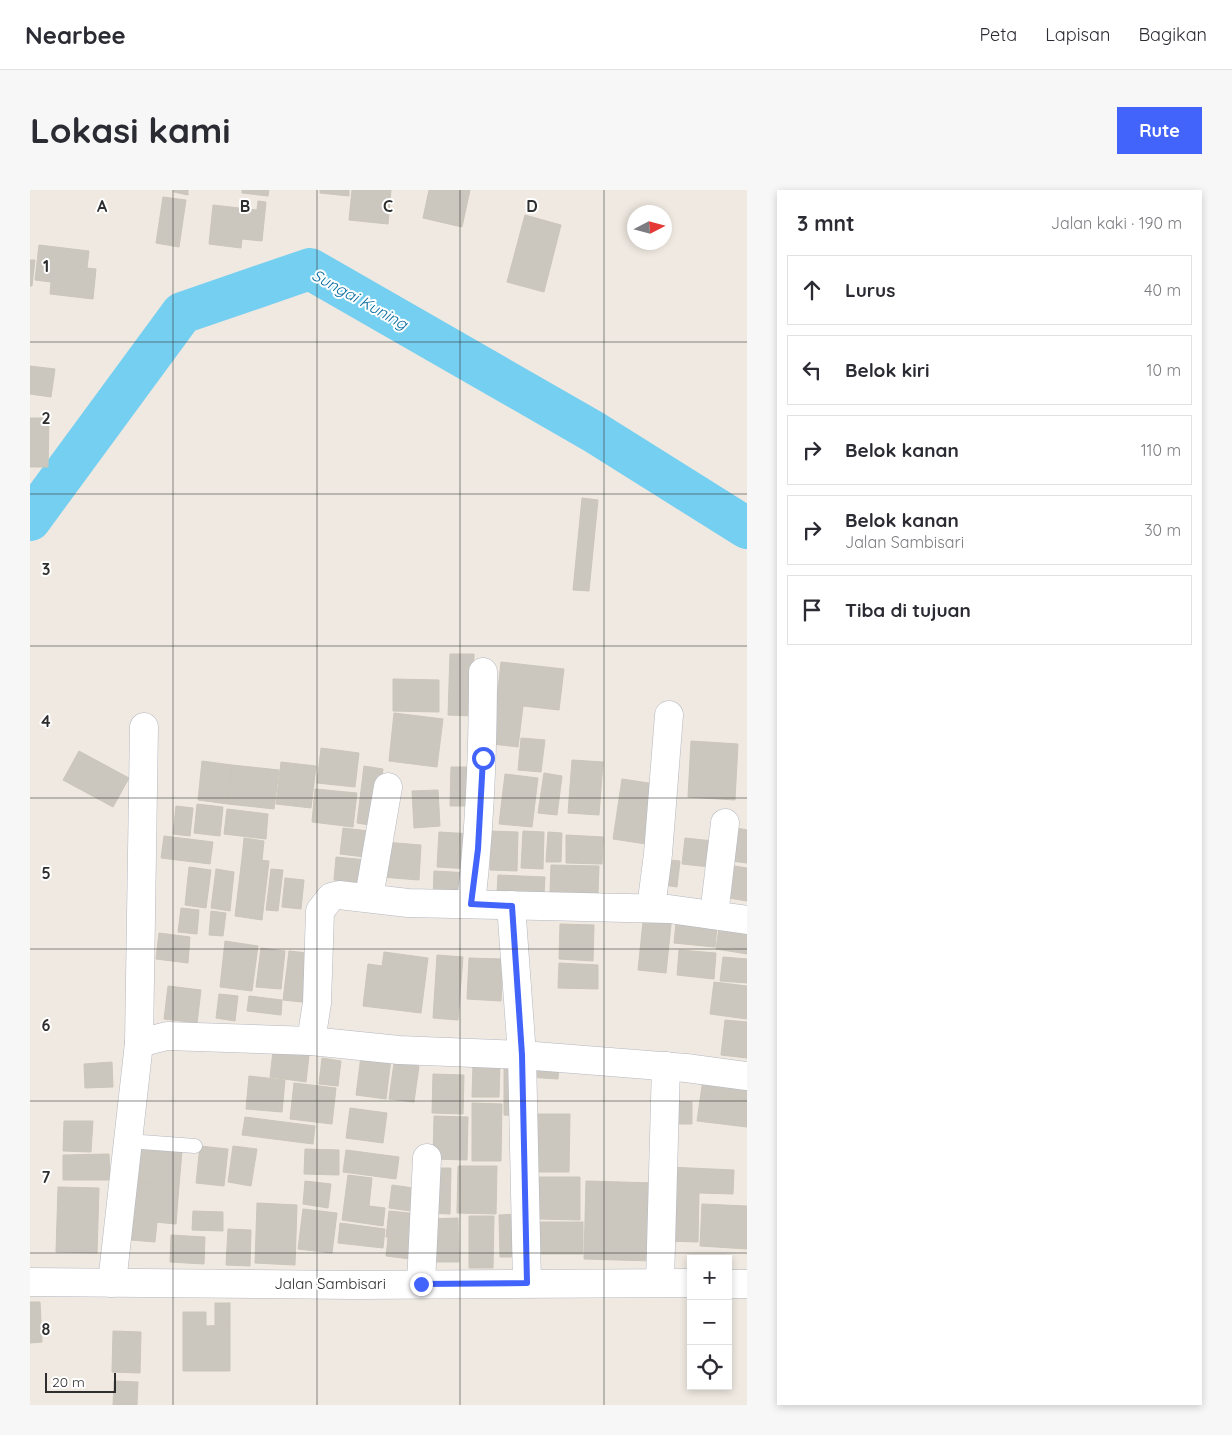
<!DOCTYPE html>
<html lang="id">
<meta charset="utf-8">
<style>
body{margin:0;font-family:Quicksand,sans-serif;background:#f7f7f7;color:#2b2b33}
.controls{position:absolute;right:15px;bottom:15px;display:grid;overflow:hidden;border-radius:0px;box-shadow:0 2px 8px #0003}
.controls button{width:45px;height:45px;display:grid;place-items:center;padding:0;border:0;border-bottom:1px solid #e1e1e2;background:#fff;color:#2b2b33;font:25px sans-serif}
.compass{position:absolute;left:597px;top:15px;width:45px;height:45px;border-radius:50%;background:#fff;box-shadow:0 2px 8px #0003;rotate:84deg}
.scale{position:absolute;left:15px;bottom:12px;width:71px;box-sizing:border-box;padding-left:5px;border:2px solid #2e2e2e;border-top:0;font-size:14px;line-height:18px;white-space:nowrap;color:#2e2e2e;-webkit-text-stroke:4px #fff;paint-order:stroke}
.stop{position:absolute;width:15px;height:15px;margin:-11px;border:4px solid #4264fb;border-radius:50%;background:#fff}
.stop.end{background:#4264fb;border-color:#fff;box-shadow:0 1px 5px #0008}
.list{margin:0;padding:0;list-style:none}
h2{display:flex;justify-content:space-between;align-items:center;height:65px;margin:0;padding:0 20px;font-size:21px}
h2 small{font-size:16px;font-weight:400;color:#7c7c81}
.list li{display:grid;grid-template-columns:32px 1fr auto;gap:15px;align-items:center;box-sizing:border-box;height:70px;margin:0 10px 10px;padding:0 10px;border:1px solid #e1e1e2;border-radius:0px}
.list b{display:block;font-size:19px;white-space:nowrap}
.list p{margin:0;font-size:16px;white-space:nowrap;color:#7c7c81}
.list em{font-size:16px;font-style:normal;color:#7c7c81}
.icon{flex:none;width:28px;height:28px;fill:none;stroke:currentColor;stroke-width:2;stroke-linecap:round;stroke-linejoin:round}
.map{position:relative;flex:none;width:717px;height:1215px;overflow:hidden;border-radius:0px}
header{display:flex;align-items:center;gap:30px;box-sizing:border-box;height:70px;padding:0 25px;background:#fff;border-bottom:1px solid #e1e1e2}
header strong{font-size:24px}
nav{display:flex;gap:28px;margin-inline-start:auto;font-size:18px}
.intro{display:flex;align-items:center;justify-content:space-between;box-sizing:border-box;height:120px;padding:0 30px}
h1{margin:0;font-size:35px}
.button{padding:12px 22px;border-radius:0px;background:#4264fb;color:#fff;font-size:18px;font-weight:700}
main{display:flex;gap:30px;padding:0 30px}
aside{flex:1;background:#fff;border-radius:0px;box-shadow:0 2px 8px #0003}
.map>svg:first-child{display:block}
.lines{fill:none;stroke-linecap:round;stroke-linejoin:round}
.river{stroke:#75cff0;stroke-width:42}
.building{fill:#cbc7bf;stroke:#cbc5ba}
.lane-casing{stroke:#b4b7c1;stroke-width:15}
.street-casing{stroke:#b4b7c1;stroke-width:29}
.lane{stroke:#fff;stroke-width:14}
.street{stroke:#fff;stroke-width:28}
.route{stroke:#4264fb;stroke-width:6}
.grid{fill:none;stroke:#2e2e2e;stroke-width:1;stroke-opacity:0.55}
.labels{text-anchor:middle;stroke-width:4;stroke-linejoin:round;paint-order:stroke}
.street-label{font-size:15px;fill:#2e2e2e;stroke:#fff}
.water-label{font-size:16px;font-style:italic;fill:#0d6fa3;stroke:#fff}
.grid-label{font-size:16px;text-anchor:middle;font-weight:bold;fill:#2e2e2e;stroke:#fff;stroke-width:4;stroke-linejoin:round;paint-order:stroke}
</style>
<header>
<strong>Nearbee</strong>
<nav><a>Peta</a><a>Lapisan</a><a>Bagikan</a></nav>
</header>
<div class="intro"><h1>Lokasi kami</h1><a class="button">Rute</a></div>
<main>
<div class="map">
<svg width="717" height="1215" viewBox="0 0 717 1215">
<rect width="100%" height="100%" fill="#efe9e1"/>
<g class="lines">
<polyline class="river" points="0,330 152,123 280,79 564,242 717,338"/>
</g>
<g class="building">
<polygon points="144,0 158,0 158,5 144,2"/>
<polygon points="212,0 239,0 238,6 212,3"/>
<polygon points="290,0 319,0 319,6 290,3"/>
<polygon points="322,0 361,0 358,34 319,30"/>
<polygon points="399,0 440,0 432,37 393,28"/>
<polygon points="133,7 156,10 149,57 126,53"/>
<polygon points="228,11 236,12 232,51 212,49 211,58 179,54 183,15 227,20"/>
<polygon points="495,25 531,35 514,102 477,92"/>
<polygon points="9,55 59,61 57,78 66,79 63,109 20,104 21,92 5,90"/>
<polygon points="0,70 5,70 2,96 0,96"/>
<polygon points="0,176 25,179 21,207 0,204"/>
<polygon points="0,228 19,228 18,277 0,277"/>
<polygon points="552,308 568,310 559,401 543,400"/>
<polygon points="420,464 444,464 443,526 418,525"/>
<polygon points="471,472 534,479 529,520 493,516 488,557 462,554"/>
<polygon points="363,489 409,490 409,522 363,521"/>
<polygon points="364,523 413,529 407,577 359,571"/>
<polygon points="491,548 515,550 511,582 488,580"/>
<polygon points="661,551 708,554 705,610 658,607"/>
<polygon points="291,558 329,563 325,597 287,593"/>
<polygon points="49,561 99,588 83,617 33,590"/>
<polygon points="542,570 573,572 569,625 538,623"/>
<polygon points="172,571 202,575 198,614 168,610"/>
<polygon points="251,572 286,576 281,618 246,614"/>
<polygon points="202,575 249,580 244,619 198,614"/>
<polygon points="334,576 353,579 346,636 327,633"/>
<polygon points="421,577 447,577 447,616 420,616"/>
<polygon points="514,583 532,586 527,625 508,623"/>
<polygon points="475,584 508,588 502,637 469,634"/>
<polygon points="592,589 632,595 623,655 583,649"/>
<polygon points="285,599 327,603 323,637 282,632"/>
<polygon points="408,600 410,636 384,638 382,601"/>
<polygon points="167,614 193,617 190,646 164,643"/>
<polygon points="146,616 163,618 160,646 143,644"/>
<polygon points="197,619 238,624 236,649 194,644"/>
<polygon points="313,638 339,641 335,667 310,664"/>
<polygon points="707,638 717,640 717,673 701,671"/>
<polygon points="461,641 488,642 487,681 460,680"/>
<polygon points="493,641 514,642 513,679 491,678"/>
<polygon points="409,642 443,644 440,679 407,677"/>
<polygon points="518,642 532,643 531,672 516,672"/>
<polygon points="536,645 573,647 572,674 536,673"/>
<polygon points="134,646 183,652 180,674 131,668"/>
<polygon points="214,648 234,651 232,670 212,668"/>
<polygon points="655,648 683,651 680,677 652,674"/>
<polygon points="354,652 391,655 389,690 351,687"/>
<polygon points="306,667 337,670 335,693 304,690"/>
<polygon points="212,668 239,671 232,730 205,726"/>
<polygon points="631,669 650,671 647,697 628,694"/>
<polygon points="521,675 569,676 568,704 520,702"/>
<polygon points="698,675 717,678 717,711 693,707"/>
<polygon points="159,677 181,680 176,718 155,715"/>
<polygon points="186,679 204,682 200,721 181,718"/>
<polygon points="241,679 253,680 248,721 236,720"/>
<polygon points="404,681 440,683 439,710 403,708"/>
<polygon points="468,685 515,687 514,705 467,703"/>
<polygon points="255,688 274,690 271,719 252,717"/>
<polygon points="151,718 169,720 167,744 148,742"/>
<polygon points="181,721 196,723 193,746 179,745"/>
<polygon points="614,722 642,725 636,783 608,780"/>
<polygon points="647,722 688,727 685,757 644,753"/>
<polygon points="690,731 717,735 717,764 686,759"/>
<polygon points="530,734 564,735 563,771 529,769"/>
<polygon points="129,743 160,747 158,773 126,769"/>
<polygon points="195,751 228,756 222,801 190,797"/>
<polygon points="231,758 255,761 251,799 226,797"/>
<polygon points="649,760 686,763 684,789 647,785"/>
<polygon points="259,761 287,764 281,813 253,810"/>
<polygon points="354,762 398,768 391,823 333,816 338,774 352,776"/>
<polygon points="407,765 433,767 428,830 403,828"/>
<polygon points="693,767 717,769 717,793 690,791"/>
<polygon points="439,768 473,769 471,811 437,809"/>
<polygon points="529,773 568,775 568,799 528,798"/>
<polygon points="684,792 717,796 717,829 680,824"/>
<polygon points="138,796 171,800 167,833 134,829"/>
<polygon points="189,804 208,806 205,831 186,828"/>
<polygon points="219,806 252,810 251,825 217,821"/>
<polygon points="695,830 717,832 717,868 691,865"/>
<polygon points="244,853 280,857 276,892 240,887"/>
<polygon points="331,866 361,869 356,909 326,905"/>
<polygon points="292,868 311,871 308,896 289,894"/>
<polygon points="498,869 529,871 528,889 497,887"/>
<polygon points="474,870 491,871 490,926 474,925"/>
<polygon points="82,872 83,897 55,898 54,874"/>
<polygon points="364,873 389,876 384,912 359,909"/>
<polygon points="443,874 470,875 469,907 442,907"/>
<polygon points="674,882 717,888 717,910 671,903"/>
<polygon points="403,884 434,885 433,924 402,923"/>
<polygon points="219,886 255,890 252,922 216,919"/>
<polygon points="264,893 306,898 302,934 260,929"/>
<polygon points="671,903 717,910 717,937 667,931"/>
<polygon points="640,911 662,912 662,934 639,934"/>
<polygon points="442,913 472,914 471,971 442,971"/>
<polygon points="320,918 357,923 353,953 316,948"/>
<polygon points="498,924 540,924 539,982 498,982"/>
<polygon points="404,926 438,927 437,970 403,969"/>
<polygon points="215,927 285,936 283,954 212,945"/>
<polygon points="34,931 63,931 61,962 33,961"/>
<polygon points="170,956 198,959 194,996 166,993"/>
<polygon points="203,956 227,959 221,996 198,992"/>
<polygon points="109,957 152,961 149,996 106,992"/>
<polygon points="275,959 309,960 309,985 274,984"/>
<polygon points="316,960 369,967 366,989 313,982"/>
<polygon points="79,964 80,990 33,990 33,965"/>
<polygon points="428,976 467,976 466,1024 427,1023"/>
<polygon points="638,977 704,980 703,1004 669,1003 668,1052 637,1051"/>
<polygon points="399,978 421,978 420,1024 398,1023"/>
<polygon points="318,985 342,988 339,1016 355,1018 353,1036 312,1030"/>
<polygon points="509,987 550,987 550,1030 509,1029"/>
<polygon points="275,991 301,994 298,1018 273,1014"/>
<polygon points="556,991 625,993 623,1071 554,1069"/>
<polygon points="106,992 149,996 146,1034 103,1030"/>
<polygon points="362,995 391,999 388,1022 359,1018"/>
<polygon points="28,997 69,998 67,1063 26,1062"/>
<polygon points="227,1013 267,1015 265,1075 225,1073"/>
<polygon points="672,1014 717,1016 717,1059 670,1056"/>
<polygon points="273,1019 307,1023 302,1063 268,1059"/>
<polygon points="163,1021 193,1022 193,1041 162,1040"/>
<polygon points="359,1021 389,1024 386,1051 356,1047"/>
<polygon points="487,1024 489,1067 470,1067 469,1025"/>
<polygon points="439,1026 464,1026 463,1078 439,1078"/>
<polygon points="428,1028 429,1072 397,1072 397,1029"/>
<polygon points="103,1030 127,1032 125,1052 101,1050"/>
<rect x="504" y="1032" width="49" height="32"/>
<polygon points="310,1033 355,1039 353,1058 308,1053"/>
<polygon points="198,1039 221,1040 220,1076 196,1075"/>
<polygon points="141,1045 175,1047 174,1074 140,1072"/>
<polygon points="358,1048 382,1051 380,1069 356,1066"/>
<polygon points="0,1112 10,1112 12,1152 0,1153"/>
<rect x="185" y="1113" width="15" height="22"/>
<polygon points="153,1122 176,1122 176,1136 200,1135 200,1181 153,1181"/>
<polygon points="83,1141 111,1142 110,1183 82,1182"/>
<polygon points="84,1191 108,1192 107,1215 83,1215"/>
</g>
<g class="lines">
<g class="lane-casing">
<polyline id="lane" points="98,951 165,956"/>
</g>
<g class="street-casing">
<g id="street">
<polyline points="339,707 358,597"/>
<path d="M441 714C450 637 453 560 453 482"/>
<polyline points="481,715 492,865 497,1093"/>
<polyline points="621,718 628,664 639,525"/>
<polyline points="684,725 695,633"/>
<polyline points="281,851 287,813 290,721 301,707 309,705 378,713 639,719 717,730"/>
<polyline points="109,853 137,846 281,851 369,860 492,865 656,878 717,886"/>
<polyline points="0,1092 324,1095 661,1093"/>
<polyline points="630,1092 636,876"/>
<polyline points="82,1093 109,853 114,537"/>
<polyline points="391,1094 397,968"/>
<polyline points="698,1094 717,1094"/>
</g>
</g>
<use href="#lane" class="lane"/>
<use href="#street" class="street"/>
</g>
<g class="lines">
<polyline class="route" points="391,1094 497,1093 492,865 482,716 441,714 448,659 453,568"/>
</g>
<path class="grid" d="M143 0V1215M287 0V1215M430 0V1215M574 0V1215M0 152H717M0 304H717M0 456H717M0 608H717M0 759H717M0 911H717M0 1063H717"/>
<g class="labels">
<g class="street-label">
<text x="300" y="1099">Jalan Sambisari</text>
</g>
<g class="water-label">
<text transform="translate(330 109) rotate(29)" y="6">Sungai Kuning</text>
</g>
</g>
<g class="grid-label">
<text x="72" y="22">A</text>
<text x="215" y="22">B</text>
<text x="358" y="22">C</text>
<text x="502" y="22">D</text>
<text x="16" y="82">1</text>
<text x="16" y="234">2</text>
<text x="16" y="385">3</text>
<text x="16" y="537">4</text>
<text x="16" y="689">5</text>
<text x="16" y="841">6</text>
<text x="16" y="993">7</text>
<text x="16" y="1145">8</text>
</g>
</svg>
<div class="controls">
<button>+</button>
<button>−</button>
<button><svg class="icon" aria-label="locate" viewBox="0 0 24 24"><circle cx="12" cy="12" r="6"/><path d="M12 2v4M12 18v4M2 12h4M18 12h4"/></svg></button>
</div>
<svg class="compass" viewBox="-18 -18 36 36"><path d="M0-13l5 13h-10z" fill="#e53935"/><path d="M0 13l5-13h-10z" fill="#7c7c81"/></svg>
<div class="scale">20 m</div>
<div class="stop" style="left:453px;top:568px"></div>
<div class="stop end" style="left:391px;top:1094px"></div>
</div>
<aside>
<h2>3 mnt<small>Jalan kaki · 190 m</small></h2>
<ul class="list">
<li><svg class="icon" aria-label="ahead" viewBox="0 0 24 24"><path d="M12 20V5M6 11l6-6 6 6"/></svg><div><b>Lurus</b></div><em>40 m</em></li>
<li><svg class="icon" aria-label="left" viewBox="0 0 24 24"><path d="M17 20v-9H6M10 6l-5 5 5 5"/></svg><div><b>Belok kiri</b></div><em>10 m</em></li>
<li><svg class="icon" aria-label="right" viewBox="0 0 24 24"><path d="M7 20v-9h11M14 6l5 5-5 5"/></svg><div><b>Belok kanan</b></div><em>110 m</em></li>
<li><svg class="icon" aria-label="right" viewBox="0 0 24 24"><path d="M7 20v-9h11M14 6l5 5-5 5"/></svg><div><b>Belok kanan</b><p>Jalan Sambisari</p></div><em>30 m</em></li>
<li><svg class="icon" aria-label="arrive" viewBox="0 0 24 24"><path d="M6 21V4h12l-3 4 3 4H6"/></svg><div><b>Tiba di tujuan</b></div></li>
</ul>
</aside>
</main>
